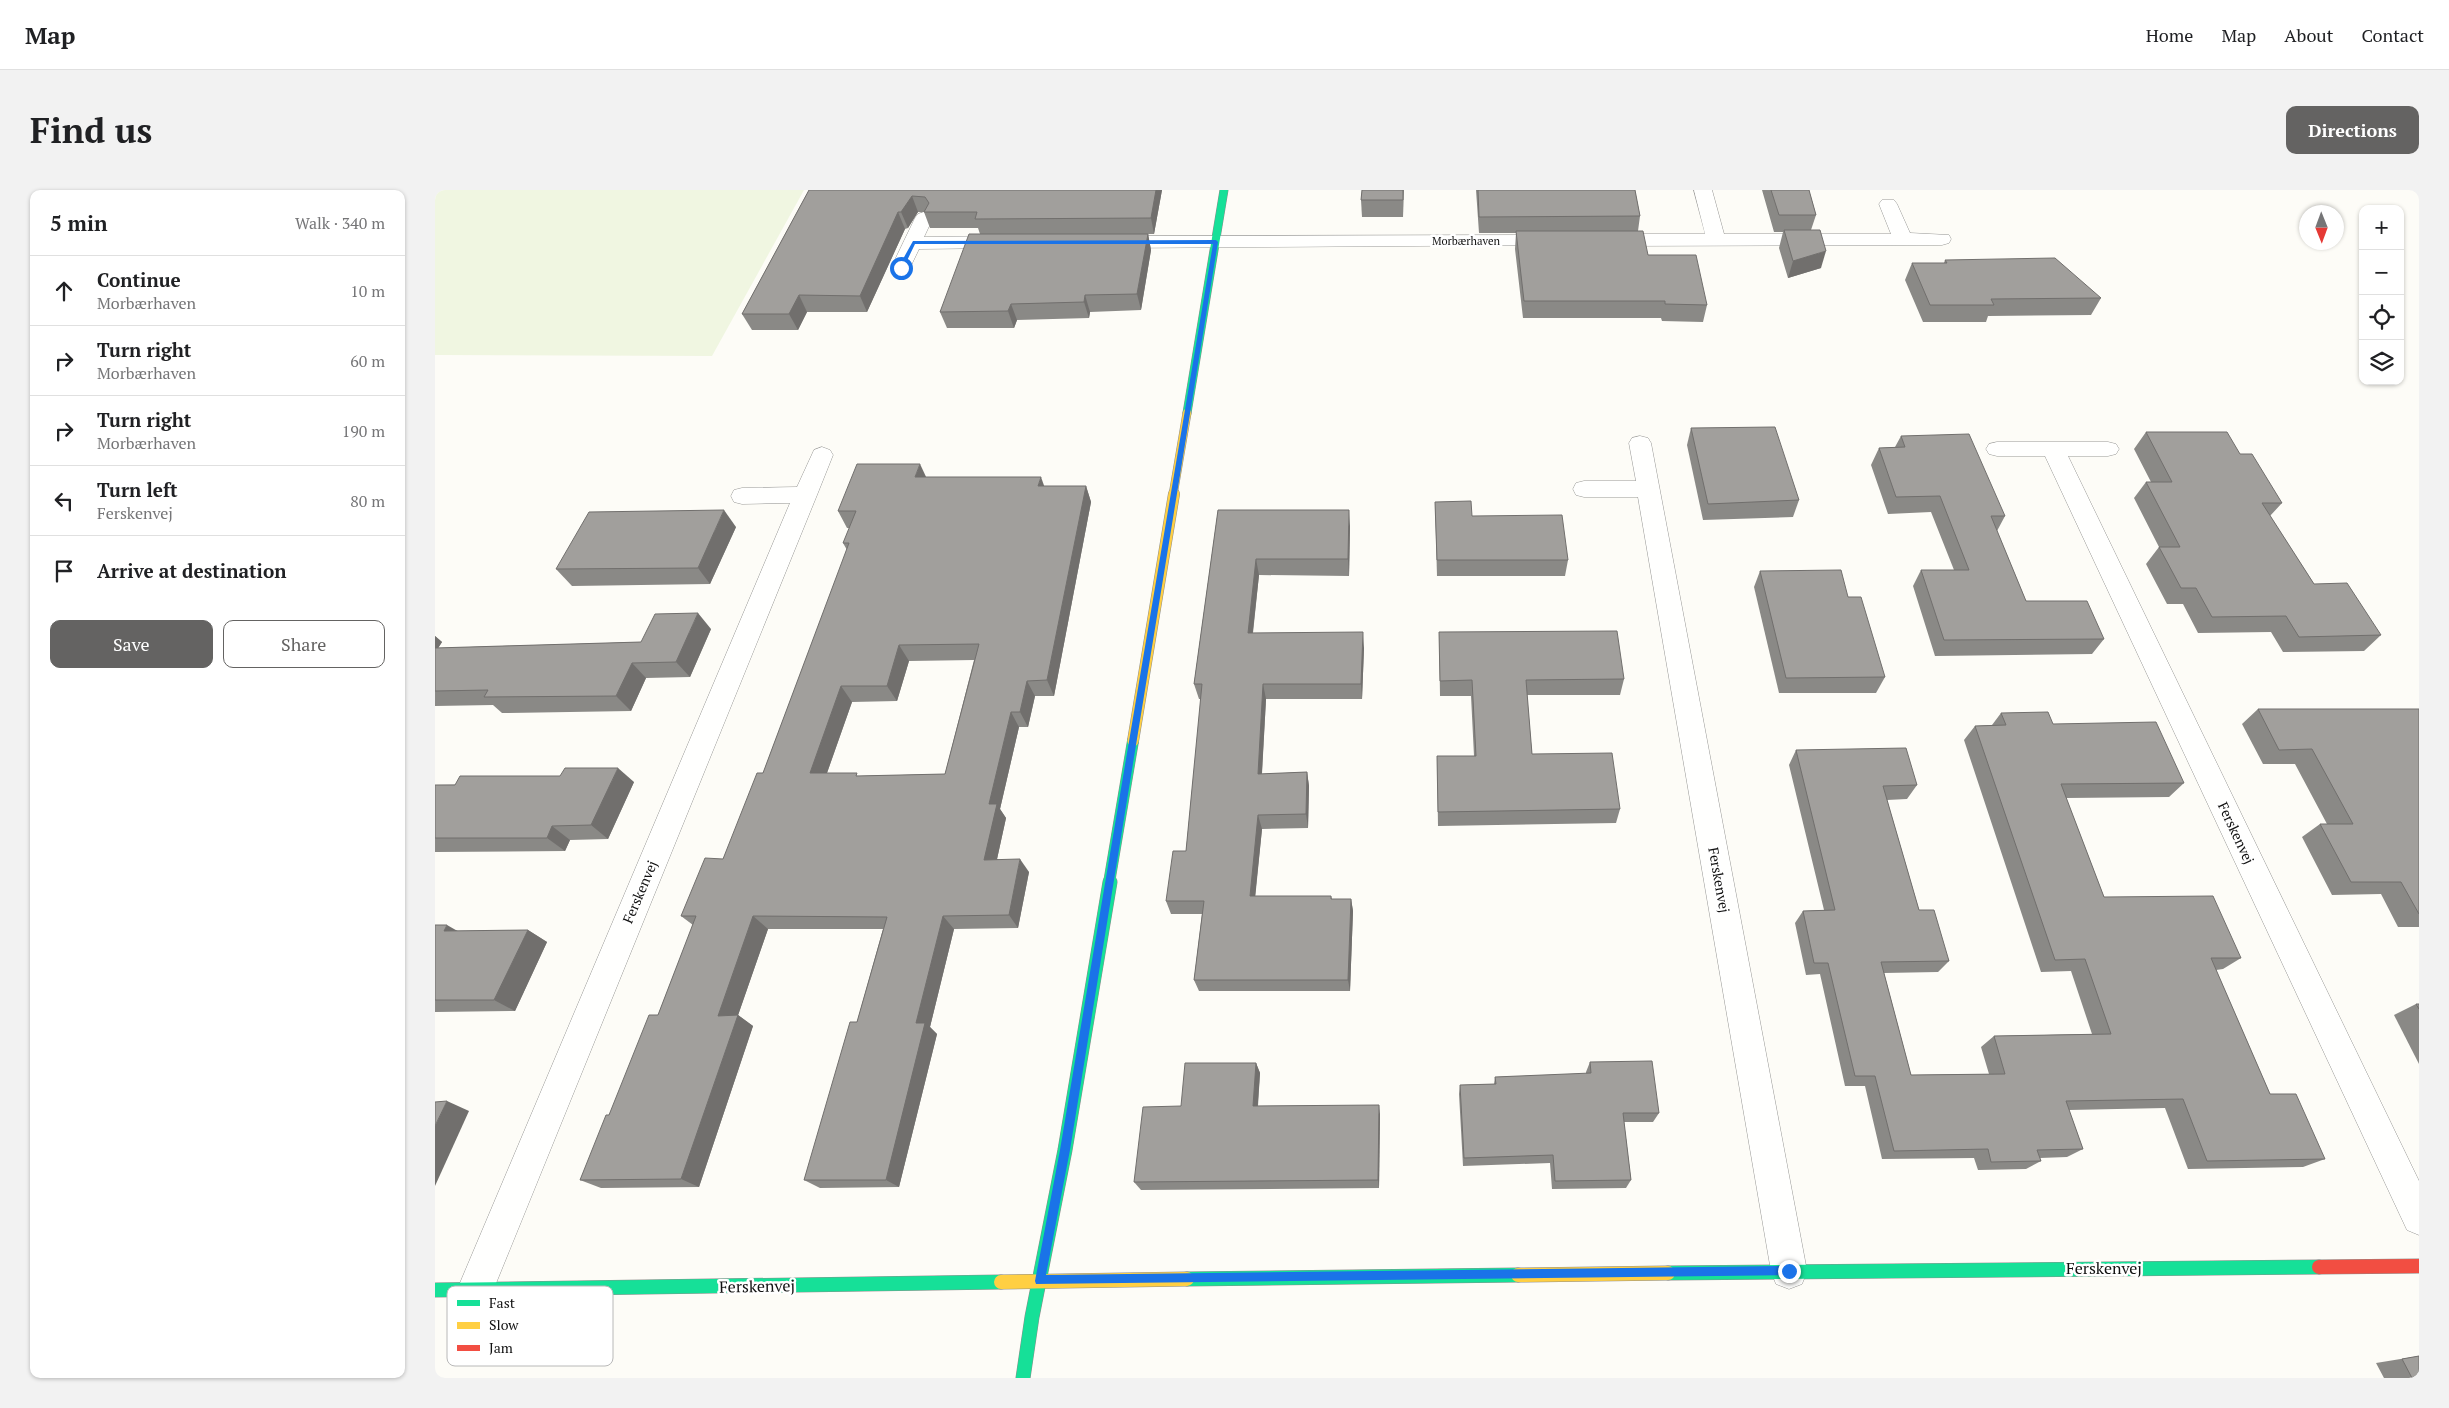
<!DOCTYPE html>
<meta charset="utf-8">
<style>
body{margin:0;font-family:"PT Serif",serif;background:#f2f2f2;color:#202124}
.controls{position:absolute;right:15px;top:15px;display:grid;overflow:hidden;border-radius:10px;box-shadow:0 1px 4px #0004}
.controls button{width:45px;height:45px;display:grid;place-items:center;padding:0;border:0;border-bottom:1px solid #e0e0e0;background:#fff;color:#202124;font:25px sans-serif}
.compass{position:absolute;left:1864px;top:15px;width:45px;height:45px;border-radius:50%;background:#fff;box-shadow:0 1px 4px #0004;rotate:179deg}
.stop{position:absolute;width:15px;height:15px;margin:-11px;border:4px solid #1a73e8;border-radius:50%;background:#fff}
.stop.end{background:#1a73e8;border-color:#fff;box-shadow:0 1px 5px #0008}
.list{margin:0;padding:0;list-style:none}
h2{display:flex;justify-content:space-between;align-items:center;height:65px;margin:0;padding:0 20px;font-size:21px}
h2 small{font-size:16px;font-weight:400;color:#757577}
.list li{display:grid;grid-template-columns:32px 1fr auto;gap:15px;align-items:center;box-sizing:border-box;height:70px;padding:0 20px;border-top:1px solid #e0e0e0}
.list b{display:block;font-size:19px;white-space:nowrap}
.list p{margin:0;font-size:16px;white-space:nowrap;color:#757577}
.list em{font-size:16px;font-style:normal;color:#757577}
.actions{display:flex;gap:10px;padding:15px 20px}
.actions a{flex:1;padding:11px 0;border:1px solid #646362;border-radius:10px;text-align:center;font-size:18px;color:#646362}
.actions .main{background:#646362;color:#fff}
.icon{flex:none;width:28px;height:28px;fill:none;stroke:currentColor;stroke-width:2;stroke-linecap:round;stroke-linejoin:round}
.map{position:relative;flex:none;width:1984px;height:1188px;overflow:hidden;border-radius:10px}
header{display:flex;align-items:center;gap:30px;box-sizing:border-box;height:70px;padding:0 25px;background:#fff;border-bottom:1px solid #e0e0e0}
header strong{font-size:24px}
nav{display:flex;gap:28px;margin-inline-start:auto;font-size:18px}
.intro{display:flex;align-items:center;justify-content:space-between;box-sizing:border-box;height:120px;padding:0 30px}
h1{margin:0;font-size:35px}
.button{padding:12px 22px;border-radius:10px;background:#646362;color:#fff;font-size:18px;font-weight:700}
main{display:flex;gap:30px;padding:0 30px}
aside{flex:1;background:#fff;border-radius:10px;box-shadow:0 1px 4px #0004}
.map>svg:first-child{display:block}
.pitch{fill:#f0f6e1}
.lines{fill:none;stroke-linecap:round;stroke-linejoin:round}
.street-casing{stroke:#979795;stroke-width:1}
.fast-far2-casing{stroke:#8e8d8b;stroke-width:9}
.fast-far1-casing{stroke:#8e8d8b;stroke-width:12}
.fast-casing{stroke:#8e8d8b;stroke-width:15}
.slow-far2-casing{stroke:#8e8d8b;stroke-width:9}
.slow-far1-casing{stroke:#8e8d8b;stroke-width:12}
.slow-casing{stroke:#8e8d8b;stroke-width:15}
.jam-casing{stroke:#8e8d8b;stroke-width:15}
.street{fill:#fffffe;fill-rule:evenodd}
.fast-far2{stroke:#16e098;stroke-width:8}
.fast-far1{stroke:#16e098;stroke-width:11}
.fast{stroke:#16e098;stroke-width:14}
.slow-far2{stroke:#ffcf43;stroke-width:8}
.slow-far1{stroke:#ffcf43;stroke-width:11}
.slow{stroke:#ffcf43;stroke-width:14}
.jam{stroke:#f24e42;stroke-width:14}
.wall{fill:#8a8986;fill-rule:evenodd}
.shaded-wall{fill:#716f6d}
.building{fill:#a19f9c;stroke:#716f6d;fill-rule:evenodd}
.route{fill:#1a73e8}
.labels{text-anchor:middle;stroke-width:5;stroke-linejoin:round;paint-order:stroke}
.far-street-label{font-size:11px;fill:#111;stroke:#fff}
.street-label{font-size:14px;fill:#111;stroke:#fff}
.near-street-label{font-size:16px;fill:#111;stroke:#fff}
.key{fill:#fff;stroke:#b8b8b8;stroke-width:1}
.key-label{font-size:14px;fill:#111}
</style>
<header>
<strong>Map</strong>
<nav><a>Home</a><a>Map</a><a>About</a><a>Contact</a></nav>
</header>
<div class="intro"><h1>Find us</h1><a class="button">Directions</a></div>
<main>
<aside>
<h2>5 min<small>Walk · 340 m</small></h2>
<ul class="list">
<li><svg class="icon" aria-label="ahead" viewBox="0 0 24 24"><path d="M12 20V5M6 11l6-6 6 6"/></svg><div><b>Continue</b><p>Morbærhaven</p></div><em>10 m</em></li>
<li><svg class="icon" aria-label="right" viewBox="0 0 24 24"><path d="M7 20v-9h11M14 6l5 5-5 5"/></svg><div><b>Turn right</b><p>Morbærhaven</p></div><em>60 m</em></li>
<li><svg class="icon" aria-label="right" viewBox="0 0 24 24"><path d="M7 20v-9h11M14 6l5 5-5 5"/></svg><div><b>Turn right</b><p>Morbærhaven</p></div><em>190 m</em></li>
<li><svg class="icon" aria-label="left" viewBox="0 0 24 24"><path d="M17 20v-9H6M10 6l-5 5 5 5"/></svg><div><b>Turn left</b><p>Ferskenvej</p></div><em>80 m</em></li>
<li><svg class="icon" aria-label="arrive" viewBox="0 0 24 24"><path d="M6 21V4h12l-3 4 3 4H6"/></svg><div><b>Arrive at destination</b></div></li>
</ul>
<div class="actions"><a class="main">Save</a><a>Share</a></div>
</aside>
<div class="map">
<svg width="1984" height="1188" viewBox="0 0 1984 1188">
<rect width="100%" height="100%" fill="#fdfcf7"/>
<polygon class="pitch" points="0,0 369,0 277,166 0,165"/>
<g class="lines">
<g class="street-casing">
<g id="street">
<polygon points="1259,0 1277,0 1289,44 1456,44 1444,14 1447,10 1459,10 1462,14 1475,43 1514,45 1516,49 1514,53 1507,55 1172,56 1165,54 1163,50 1165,46 1172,44 1270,44"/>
<polygon points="489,22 495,24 498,28 489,47 569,46 576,48 578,52 576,56 569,58 484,59 473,82 459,82 456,78 480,28 483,24"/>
<polygon points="1119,45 1126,47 1128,51 1126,55 677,58 670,56 668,52 670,48 677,46"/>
<polygon points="1205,246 1213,248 1216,253 1372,1081 1367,1094 1354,1099 1341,1094 1336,1081 1203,307 1149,307 1141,305 1138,299 1141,293 1149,291 1201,291 1194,253 1197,248"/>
<polygon points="1562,252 1673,252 1681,254 1684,259 1681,264 1673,266 1633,266 1984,991 1984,1045 1972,1040 1610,266 1562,266 1554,264 1551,259 1554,254"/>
<polygon points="387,257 395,260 398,265 382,305 53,1113 40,1118 27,1113 22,1100 355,313 307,314 299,312 296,306 299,300 307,298 362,297 379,260"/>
</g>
</g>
<g class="fast-far2-casing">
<polyline id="fast-far2" points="752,223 789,0"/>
</g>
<g class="fast-far1-casing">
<polyline id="fast-far1" points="674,693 698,551"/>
</g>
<g class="fast-casing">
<g id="fast">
<polyline points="1233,1083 1884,1077"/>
<polyline points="752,1089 1083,1085"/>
<polyline points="0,1100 566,1092"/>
<polyline points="588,1188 597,1127 630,960 675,692"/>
</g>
</g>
<g class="slow-far2-casing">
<polyline id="slow-far2" points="738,305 752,223"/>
</g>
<g class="slow-far1-casing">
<polyline id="slow-far1" points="698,551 739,304"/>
</g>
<g class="slow-casing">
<g id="slow">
<polyline points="1083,1085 1233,1083"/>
<polyline points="566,1092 752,1089"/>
</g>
</g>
<g class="jam-casing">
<polyline id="jam" points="1884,1077 1984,1076"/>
</g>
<use href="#street" class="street"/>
<use href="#fast-far2" class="fast-far2"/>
<use href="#fast-far1" class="fast-far1"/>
<use href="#fast" class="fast"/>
<use href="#slow-far2" class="slow-far2"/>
<use href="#slow-far1" class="slow-far1"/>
<use href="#slow" class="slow"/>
<use href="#jam" class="jam"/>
</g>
<g class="wall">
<polygon points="374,0 727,0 719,44 713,44 716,60 706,120 655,122 654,128 582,130 579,138 512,138 505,122 545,44 543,38 495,38 489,22 483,22 473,38 470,39 432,122 372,122 363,140 317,140 307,124"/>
<polygon points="927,0 969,0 968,27 927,27 926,10"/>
<polygon points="1041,0 1200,0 1205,26 1203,41 1213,65 1272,115 1268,132 1227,131 1226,128 1088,128 1080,59 1081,43 1044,43"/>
<polygon points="1327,0 1374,0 1381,25 1376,40 1386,78 1353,88 1344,58 1348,42 1339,42"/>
<polygon points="1510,70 1666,108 1656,125 1553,126 1551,132 1488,132 1470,90 1477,73 1509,73"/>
<polygon points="1256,238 1364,310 1358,327 1268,330 1252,255"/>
<polygon points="1711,242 1805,264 1847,313 1835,326 1879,394 1946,445 1929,461 1848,462 1836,442 1763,443 1748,414 1732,414 1711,374 1724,357 1699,308 1711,292 1716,292 1699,259"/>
<polygon points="1466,246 1570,326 1562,341 1591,411 1669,449 1657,464 1500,466 1478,396 1486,380 1519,380 1496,322 1453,324 1436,275 1444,258 1460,257"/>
<path d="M491 287 609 296H651L656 312 619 506H600L593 537H584L565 619 571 628 562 669 594 682 583 738 519 739 495 837 502 844 464 997 385 998 369 990 422 832 448 739H333L303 825 318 836 264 997 166 998 145 990 174 925 223 825 258 735 246 726 288 669 328 583 412 360 408 353 415 338H412L403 321ZM539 470 510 584 424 586 392 583 417 512 462 511 474 471Z"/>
<polygon points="1000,312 1133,370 1130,386 1002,386"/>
<polygon points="783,320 915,336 914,386 824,385 818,443 929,458 927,509 831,509 827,584 872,582 874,596 873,638 827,639 820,706 896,706 897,709 916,709 918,721 915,801 764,801 759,790 767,724 736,724 731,711 751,661 766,509 764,509 759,494"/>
<polygon points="301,337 275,394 137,396 121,379"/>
<polygon points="1325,381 1413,407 1450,487 1441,503 1344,503 1319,397"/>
<polygon points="276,439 255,487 211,488 196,521 67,523 58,515 0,516 0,446 7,452 3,458 206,452"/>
<polygon points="1004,442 1189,489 1185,505 1092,505 1097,564 1185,619 1181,633 1003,636 1002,566 1039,566 1036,506 1005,506"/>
<polygon points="1823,519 1984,519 1984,737 1963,737 1946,704 1897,705 1867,647 1885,634 1892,634 1860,574 1828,574 1807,534"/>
<polygon points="1566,523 1618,534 1749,593 1734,607 1631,608 1669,707 1806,768 1788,779 1781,780 1835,904 1890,969 1868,977 1753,979 1730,918 1634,920 1648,959 1632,967 1605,968 1606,971 1591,979 1543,980 1539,968 1447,969 1430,896 1410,896 1385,784 1371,785 1360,733 1368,721 1389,720 1354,575 1361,560 1482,595 1472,609 1452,610 1484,720 1514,771 1503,782 1449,783 1476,885 1554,884 1546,857 1559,846 1657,844 1636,781 1606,782 1529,550 1540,536 1557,535"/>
<polygon points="199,592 173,649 135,650 130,661 0,662 0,595"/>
<polygon points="0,735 23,741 93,740 112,752 80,821 0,822"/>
<polygon points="1981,814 1984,814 1984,874 1959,825"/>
<polygon points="1155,872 1224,923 1218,932 1189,932 1196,990 1191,998 1117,999 1115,973 1028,976 1024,904 1025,895 1059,894 1060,887 1151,884 1151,882"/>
<polygon points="821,873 825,883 823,916 945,924 944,998 706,1000 699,992 746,916"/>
<polygon points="1984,1166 1984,1188 1949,1188 1941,1173"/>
</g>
<g class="shaded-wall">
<polygon points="721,0 727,0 719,44 716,28"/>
<polygon points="477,6 483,22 473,38 466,22"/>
<polygon points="463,22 470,39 432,122 425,106"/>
<polygon points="713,44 716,60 706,120 702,104"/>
<polygon points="1391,61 1386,78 1353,88 1358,71"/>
<polygon points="364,105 372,122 363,140 354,124"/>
<polygon points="650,105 655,122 654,128 649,112"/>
<polygon points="576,114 582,130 579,138 573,121"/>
<polygon points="485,274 493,291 480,287"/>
<polygon points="606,287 612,304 603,296"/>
<polygon points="651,296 656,312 619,506 612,490"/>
<polygon points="289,320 301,337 275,394 263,378"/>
<polygon points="914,320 915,336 914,386 913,369"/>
<polygon points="821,369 824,385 816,458 813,443"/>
<polygon points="263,423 276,439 255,487 241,472"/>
<polygon points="928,442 929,458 927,509 926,494"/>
<polygon points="0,446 7,452 0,463"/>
<polygon points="464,455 474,471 462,511 452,496"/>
<polygon points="197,473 211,488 196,521 181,506"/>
<polygon points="592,491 600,506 593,537 585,522"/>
<polygon points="828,494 831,509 826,598 823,584"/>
<polygon points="406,496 417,512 387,597 375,583"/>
<polygon points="576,522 584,537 565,619 571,628 559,683 549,670 554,614"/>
<polygon points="183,578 199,592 173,649 156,635"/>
<polygon points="872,582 874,596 873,638 871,624"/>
<polygon points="823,625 827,639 819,719 815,706"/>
<polygon points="117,636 135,650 130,661 112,648"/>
<polygon points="585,669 594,682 583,738 574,725"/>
<polygon points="916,709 918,721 915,801 913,790"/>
<polygon points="318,726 333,739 299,837 283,826"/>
<polygon points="508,726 519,739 495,837 502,844 464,997 451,990 481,833"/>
<polygon points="12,735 33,747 9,741"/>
<polygon points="93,740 112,752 80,821 59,810"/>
<polygon points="303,825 318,836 264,997 246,989"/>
<polygon points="821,873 825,883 822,925 818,916"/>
<polygon points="12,911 34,921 0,996 0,936"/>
<polygon points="944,915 945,924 944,998 943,990"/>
</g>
<g class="building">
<polygon points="374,0 721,0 716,28 540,29 542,22 489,22 494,13 490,7 477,6 466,22 463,22 425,106 364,105 354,124 307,124"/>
<polygon points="927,0 968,0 968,10 926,10"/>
<polygon points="1043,0 1200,0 1205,26 1044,27"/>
<polygon points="1336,0 1374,0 1381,25 1344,25"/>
<polygon points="1349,40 1385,40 1391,61 1358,71"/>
<polygon points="1081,41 1208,41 1213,65 1261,65 1272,115 1230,114 1230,111 1089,111"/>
<polygon points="534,44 713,44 702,104 650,105 649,112 576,114 573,121 505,122"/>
<polygon points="1620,68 1666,108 1556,109 1559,115 1495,115 1477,73 1512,73 1510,70"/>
<polygon points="1340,237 1364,310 1273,314 1256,238"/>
<polygon points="1711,242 1792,242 1805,264 1817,264 1847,313 1827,313 1879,394 1912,393 1946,445 1864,447 1851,426 1777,427 1761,398 1746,398 1724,357 1745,357 1711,292 1737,292"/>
<polygon points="1534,244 1570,326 1556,326 1591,411 1652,411 1669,449 1509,450 1486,380 1534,380 1505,306 1461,307 1444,258 1470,257 1466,246"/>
<path d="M422 274H485L480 287H606L603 296H651L612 490 592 491 585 522H576L554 614H562L549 670 585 669 574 725 508 726 481 833H490L451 990H369L415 832H422L452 727 318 726 283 826 303 825 246 989 145 990 171 925H174L214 825H223L261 726H246L270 668 288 669 322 583H328L414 353H408L421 321H403ZM544 454 510 584 421 586 422 583H375L406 496H452L464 455Z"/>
<polygon points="1036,311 1037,326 1127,325 1133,370 1002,370 1000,312"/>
<polygon points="289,320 263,378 121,379 154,322"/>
<polygon points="783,320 914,320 913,369 821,369 813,443 928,442 926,494 828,494 823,584 872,582 871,624 823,625 815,706 896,706 896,709 916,709 913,790 759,790 769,711 731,711 738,661 751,661 767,494 759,494"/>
<polygon points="1406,380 1413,407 1426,407 1450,487 1351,488 1325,381"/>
<polygon points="263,423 241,472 197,473 181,506 49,507 53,500 0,501 0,458 206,452 220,424"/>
<polygon points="1182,441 1189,489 1091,490 1097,564 1177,563 1185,619 1003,622 1002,566 1041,566 1037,490 1005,491 1004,442"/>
<polygon points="1823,519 1984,519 1984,724 1966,692 1916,692 1885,634 1918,634 1877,559 1844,560"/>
<polygon points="1613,522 1618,534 1721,532 1749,593 1626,594 1669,707 1778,706 1806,768 1776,768 1835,904 1861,904 1890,969 1772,971 1748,909 1631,911 1648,959 1602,960 1606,971 1556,972 1553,959 1459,961 1440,886 1420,886 1393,773 1379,773 1368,721 1400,720 1361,560 1471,558 1482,595 1448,596 1484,720 1499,720 1514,771 1446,772 1476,885 1570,884 1559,846 1676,844 1650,769 1620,770 1540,536 1571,535 1566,523"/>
<polygon points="130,578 183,578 156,635 117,636 112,648 0,648 0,595 20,595 25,586 125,586"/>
<polygon points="0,735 12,735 9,741 93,740 59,810 0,810"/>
<polygon points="1981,814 1984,814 1984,819"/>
<polygon points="1217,871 1224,923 1188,923 1196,990 1120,991 1118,965 1029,968 1025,895 1061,894 1060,887 1156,883 1155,872"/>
<polygon points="750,873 821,873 818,916 944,915 943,990 699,992 708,917 746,916"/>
<polygon points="12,911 0,936 0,912"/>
<polygon points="1984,1166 1984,1188 1977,1188 1967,1169"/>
</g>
<polygon class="route" points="781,50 783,52 635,960 611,1085 1354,1076 1358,1077 1358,1085 601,1094 600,1091 625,960 778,54 480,54 468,79 463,78 478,51"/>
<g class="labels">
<g class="far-street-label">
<text x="1031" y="55">Morbærhaven</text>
</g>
<g class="street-label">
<text transform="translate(1801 643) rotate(65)" y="5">Ferskenvej</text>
<text transform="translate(1284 690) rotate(80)" y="5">Ferskenvej</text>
<text transform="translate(205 702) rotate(-67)" y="5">Ferskenvej</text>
</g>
<g class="near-street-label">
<text x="1669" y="1084">Ferskenvej</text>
<text transform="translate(322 1096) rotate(-1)" y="6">Ferskenvej</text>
</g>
</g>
<rect x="12" y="1096" width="166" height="80" rx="8" class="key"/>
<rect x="22" y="1110" width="23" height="6" fill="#16e098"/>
<rect x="22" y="1132" width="23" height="7" fill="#ffcf43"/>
<rect x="22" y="1155" width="23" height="6" fill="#f24e42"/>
<g class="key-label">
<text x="54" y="1118">Fast</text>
<text x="54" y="1140">Slow</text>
<text x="54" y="1163">Jam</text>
</g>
</svg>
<div class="controls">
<button>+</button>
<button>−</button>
<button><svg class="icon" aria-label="locate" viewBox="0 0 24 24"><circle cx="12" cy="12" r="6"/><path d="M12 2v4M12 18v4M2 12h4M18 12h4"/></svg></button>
<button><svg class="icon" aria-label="layers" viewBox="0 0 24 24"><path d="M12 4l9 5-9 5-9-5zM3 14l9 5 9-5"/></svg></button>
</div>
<svg class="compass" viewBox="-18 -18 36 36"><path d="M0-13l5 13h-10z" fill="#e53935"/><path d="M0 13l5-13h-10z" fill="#757577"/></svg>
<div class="stop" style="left:466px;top:78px"></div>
<div class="stop end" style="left:1354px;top:1081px"></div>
</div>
</main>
